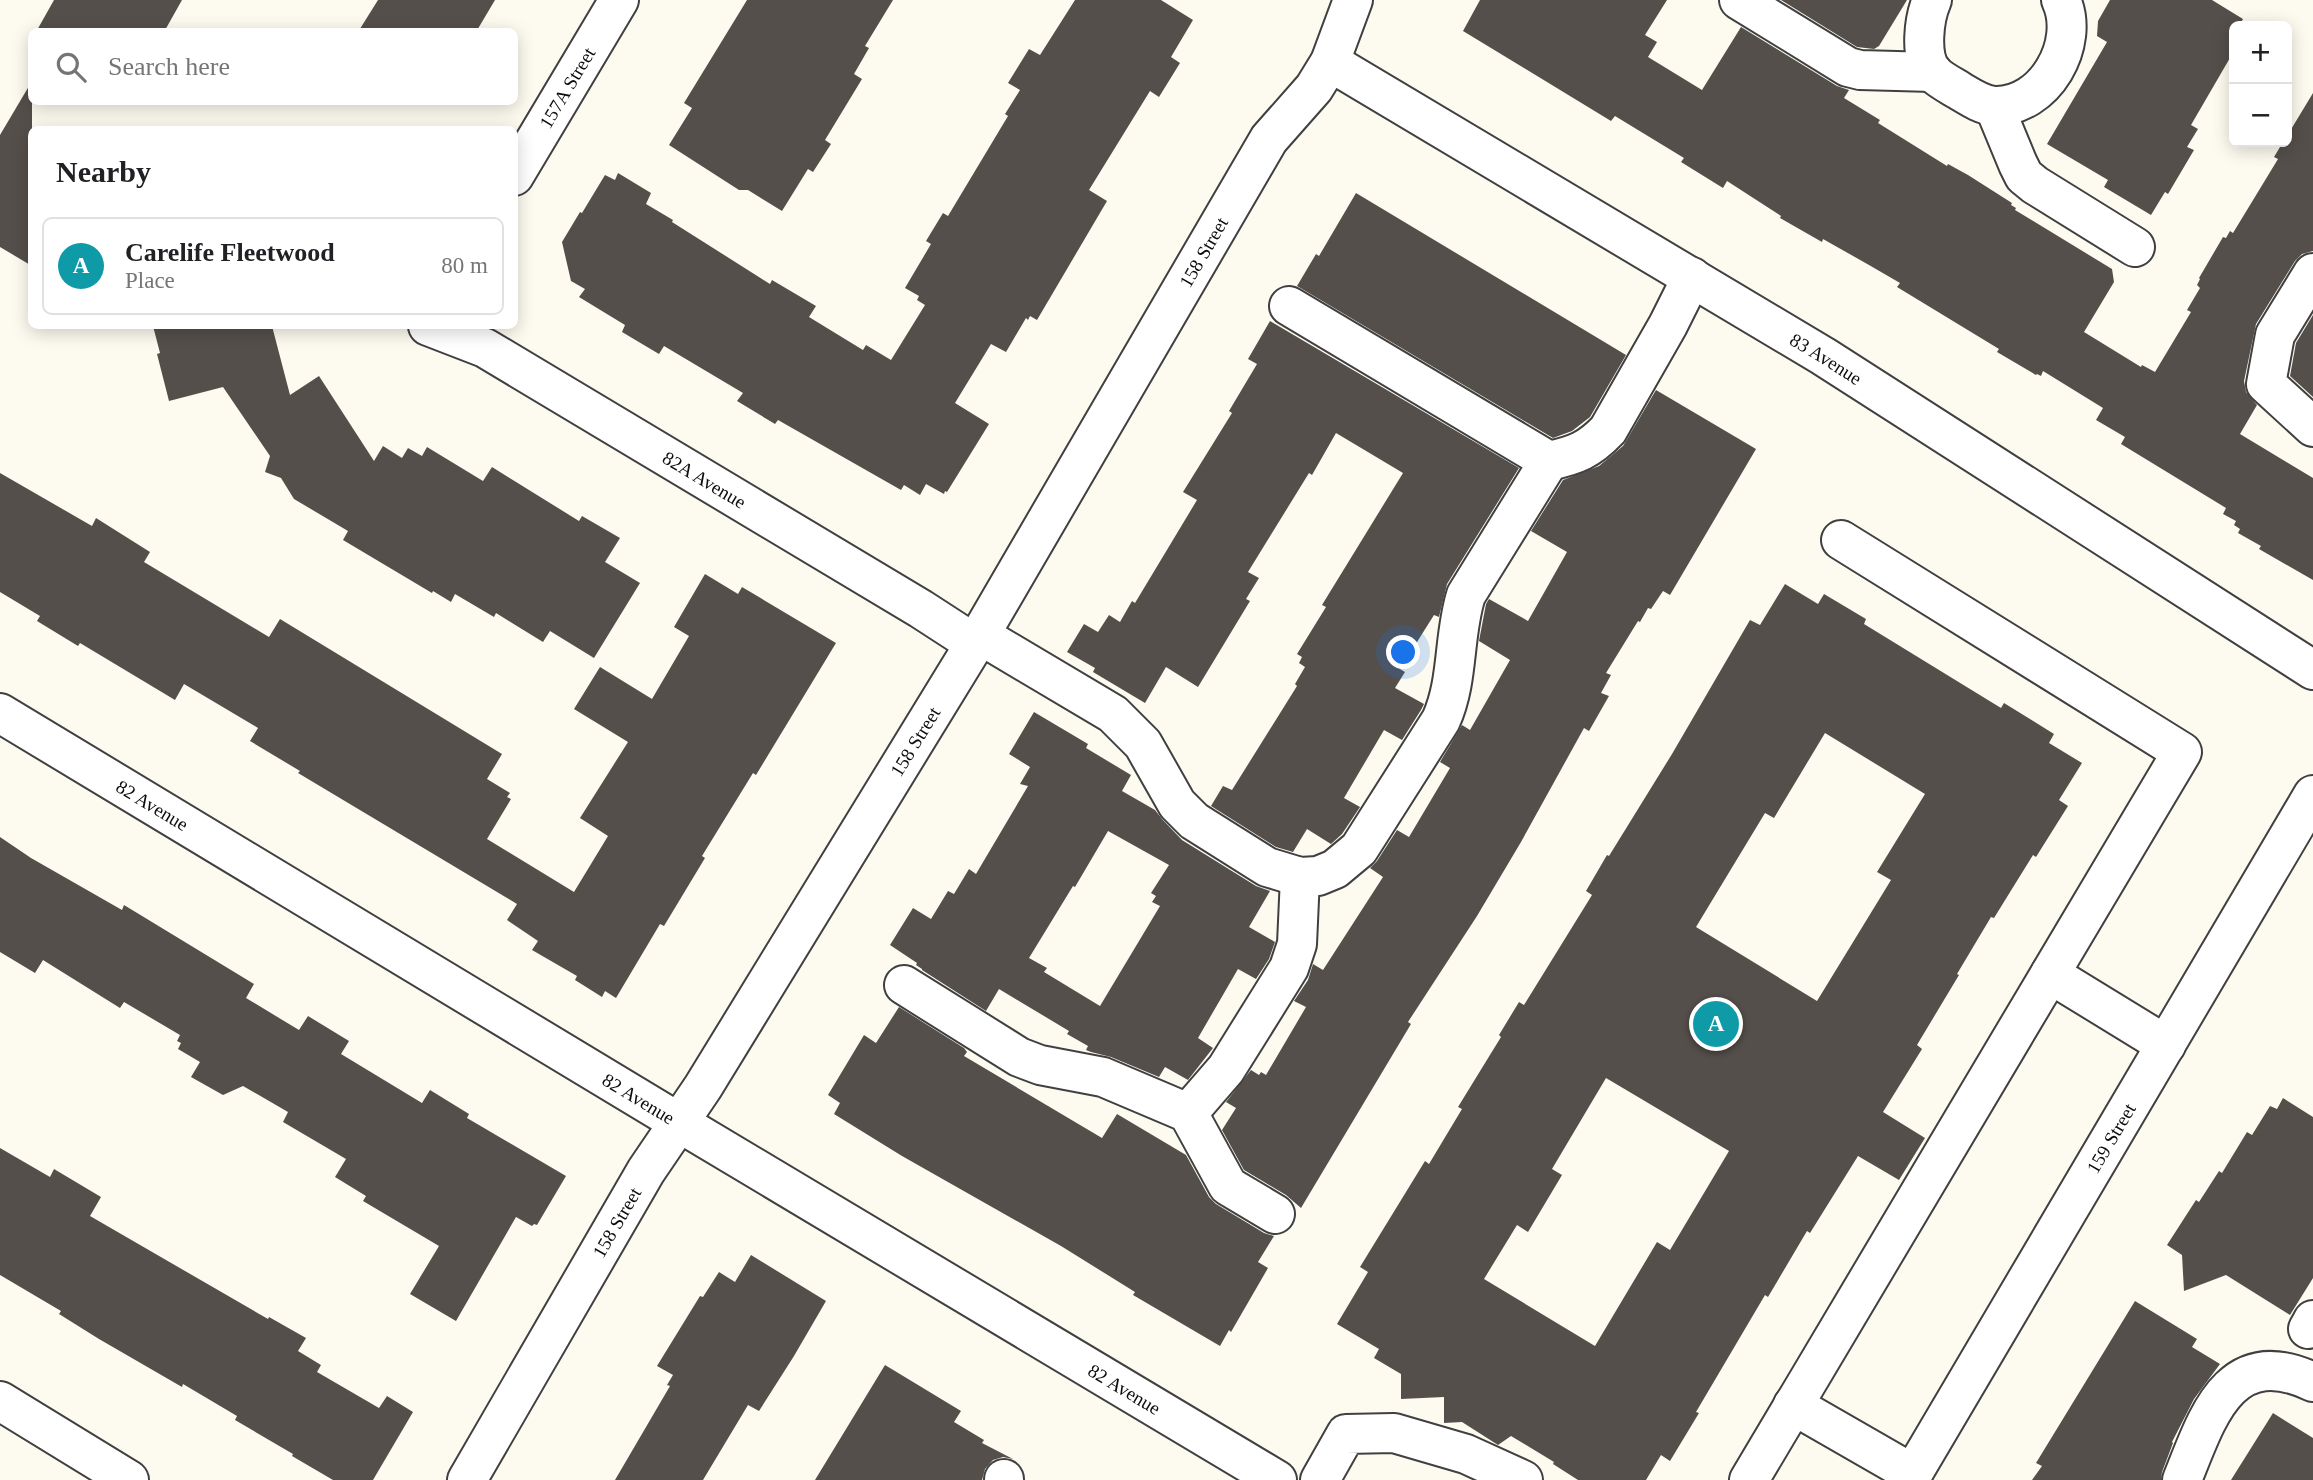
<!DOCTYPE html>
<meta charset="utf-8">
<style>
body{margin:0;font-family:Georgia,serif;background:#f2f2f2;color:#202124}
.controls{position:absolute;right:21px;top:21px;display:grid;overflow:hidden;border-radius:10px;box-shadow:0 4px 18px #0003}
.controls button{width:63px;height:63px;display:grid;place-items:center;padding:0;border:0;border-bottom:2px solid #e0e0e0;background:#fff;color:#202124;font:35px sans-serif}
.you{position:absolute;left:1404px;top:653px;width:24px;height:24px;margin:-18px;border:5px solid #fff;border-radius:50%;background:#1a73e8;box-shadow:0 0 0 10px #1a73e833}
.badge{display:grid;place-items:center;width:46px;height:46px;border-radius:50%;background:#111827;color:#fff;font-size:23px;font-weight:700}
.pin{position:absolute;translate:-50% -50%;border:4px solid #fff;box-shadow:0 2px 7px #0006}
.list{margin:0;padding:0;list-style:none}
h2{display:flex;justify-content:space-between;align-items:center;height:91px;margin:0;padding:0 28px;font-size:30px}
h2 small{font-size:23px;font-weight:400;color:#757577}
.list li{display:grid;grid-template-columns:46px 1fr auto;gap:21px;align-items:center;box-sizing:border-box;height:98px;margin:0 14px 14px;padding:0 14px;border:2px solid #e0e0e0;border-radius:10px}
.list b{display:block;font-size:26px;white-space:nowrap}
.list p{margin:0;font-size:23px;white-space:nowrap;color:#757577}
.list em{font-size:23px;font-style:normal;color:#757577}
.icon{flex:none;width:38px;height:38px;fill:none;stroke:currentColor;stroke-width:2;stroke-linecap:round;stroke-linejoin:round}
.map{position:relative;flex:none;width:2313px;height:1480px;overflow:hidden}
.search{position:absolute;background:#fff;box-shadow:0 4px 18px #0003;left:28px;top:28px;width:490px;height:77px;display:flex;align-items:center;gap:18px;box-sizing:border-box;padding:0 24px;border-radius:10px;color:#757577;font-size:26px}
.panel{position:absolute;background:#fff;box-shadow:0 4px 18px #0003;left:28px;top:126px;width:490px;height:203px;border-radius:10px}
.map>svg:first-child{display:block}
.building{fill:#554f4b;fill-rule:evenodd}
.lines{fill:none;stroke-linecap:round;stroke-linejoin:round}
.minor-casing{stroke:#404040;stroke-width:42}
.minor{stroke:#fff;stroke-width:38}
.labels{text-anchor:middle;stroke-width:7;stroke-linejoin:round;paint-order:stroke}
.street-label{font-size:19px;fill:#0d0d0d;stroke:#fff}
</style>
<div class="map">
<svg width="2313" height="1480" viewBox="0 0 2313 1480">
<rect width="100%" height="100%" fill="#fdfbef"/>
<g class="building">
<polygon points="54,0 182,0 164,32 36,32"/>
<polygon points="378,0 495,0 476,32 358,32"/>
<polygon points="747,0 893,0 865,46 869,48 854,74 862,79 825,140 831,144 813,172 808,169 782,211 748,190 739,190 669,145 692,108 684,103"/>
<polygon points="1075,0 1161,0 1193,20 1171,57 1180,63 1159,97 1150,91 1089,190 1107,201 1037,320 1030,316 1028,320 1026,318 1006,352 991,344 955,403 989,424 947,492 945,491 944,494 926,484 920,495 904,485 901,490 778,420 775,424 737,401 743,393 664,346 659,354 622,332 625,325 579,297 585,289 571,281 562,242 580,212 582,213 605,175 615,180 618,173 651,193 646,204 673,220 672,222 770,284 772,280 816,306 809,317 863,350 866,345 891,360 925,305 917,300 919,296 905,288 931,244 926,241 943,213 948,216 1008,116 1005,114 1020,90 1008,83 1029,49 1040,55"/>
<polygon points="1480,0 1667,0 1645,35 1657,42 1648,57 1702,90 1741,27 1837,86 1849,90 1844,98 1880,120 1878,123 1947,166 1948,164 1968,175 2012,203 2011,205 2016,208 2015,210 2112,269 2114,282 2084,332 2141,367 2142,365 2155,372 2191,312 2187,310 2200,288 2197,285 2200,279 2199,278 2223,237 2226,238 2230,231 2233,233 2278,159 2274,157 2283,142 2287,142 2287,136 2313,93 2313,251 2302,254 2295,261 2256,324 2244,381 2246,392 2257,405 2240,434 2313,478 2313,580 2259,549 2261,546 2238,533 2240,529 2234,525 2236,521 2223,514 2226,508 2121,444 2125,437 2096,420 2103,408 2043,371 2041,376 2037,374 2036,375 1997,352 1999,349 1897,287 1900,283 1869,265 1823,239 1822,242 1780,218 1781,216 1727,181 1723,188 1681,162 1684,158 1615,116 1611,121 1463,31"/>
<polygon points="1781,0 1907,0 1879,46 1874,49 1857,47"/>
<polygon points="2110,0 2212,0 2243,19 2239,26 2234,26 2234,51 2191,125 2198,129 2187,147 2194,150 2168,194 2165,192 2151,215 2104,187 2108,180 2047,144 2107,42 2097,36 2098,21"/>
<polygon points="32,81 32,266 0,247 0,135"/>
<polygon points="1356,193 1626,355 1590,417 1572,431 1553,438 1297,286 1316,254 1319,256"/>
<polygon points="2313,315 2313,397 2290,376 2296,343"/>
<polygon points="1270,321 1519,468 1447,584 1439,617 1434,615 1400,669 1405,672 1395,688 1424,704 1421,710 1402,740 1384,730 1344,798 1360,807 1342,834 1331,844 1307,829 1293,852 1276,847 1211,806 1223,786 1232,790 1297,686 1295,684 1305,667 1299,663 1302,657 1297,654 1326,607 1322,605 1403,473 1336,433 1312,475 1309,473 1248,572 1259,578 1246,599 1250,601 1198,687 1166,667 1145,703 1093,672 1095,668 1067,652 1084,624 1098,632 1109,615 1120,622 1132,601 1135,603 1197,500 1183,492 1232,413 1229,411 1257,364 1248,359"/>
<polygon points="153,326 272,326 290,395 319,376 374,461 383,446 402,458 408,448 422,456 427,447 483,481 492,467 579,521 582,516 620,538 605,562 640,583 594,658 550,631 543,642 496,613 494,617 455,594 451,602 433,591 432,593 343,540 348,531 294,499 281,478 265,472 270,456 223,387 169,401 157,354 160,353"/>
<polygon points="1656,390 1756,449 1670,595 1663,591 1651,609 1648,608 1640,622 1638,621 1606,673 1611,675 1601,693 1609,696 1589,731 1584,728 1521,842 1477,916 1408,1022 1411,1024 1301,1208 1286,1195 1244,1170 1222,1130 1236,1108 1226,1102 1251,1070 1259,1075 1261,1072 1266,1075 1306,1007 1294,1001 1308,980 1313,964 1323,970 1383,877 1370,868 1377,861 1397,830 1409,837 1450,768 1440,762 1462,725 1470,730 1510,660 1479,641 1486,604 1489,599 1528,621 1567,552 1531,531 1563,480 1599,466 1623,446"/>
<polygon points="0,473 92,526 96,518 150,552 144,562 269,637 280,619 502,754 487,779 510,793 507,797 511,799 487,839 574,892 608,836 580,818 628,742 574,709 600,667 652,699 689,636 674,627 705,574 738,594 742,587 836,643 756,775 753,773 702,856 705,858 664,926 660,924 616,998 605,991 602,997 575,980 577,976 532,950 538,941 507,920 517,904 298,773 300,771 250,741 258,728 184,684 175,700 80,643 78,646 37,621 40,616 0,592"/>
<path d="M1785 584 1818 604 1824 594 1866 619 1864 624 2001 708 2004 703 2054 734 2049 743 2082 763 2059 800 2068 806 2036 857 2033 855 1994 918 1991 917 1957 974 1959 975 1917 1045 1922 1049 1883 1112 1925 1138 1899 1180 1858 1156 1810 1233 1807 1231 1768 1297 1765 1295 1696 1412 1699 1413 1670 1461 1661 1455 1646 1480H1578L1553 1464 1554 1462 1511 1436 1498 1445 1462 1422 1444 1423V1397L1401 1399V1374L1374 1358 1379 1349 1337 1324 1368 1272 1360 1267 1425 1161 1429 1164 1462 1109 1458 1107 1501 1037 1499 1035 1519 1002 1524 1005 1592 895 1586 891 1607 855 1609 856 1672 754 1750 620 1760 625ZM1825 733 1925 794 1877 872 1891 880 1817 1001 1696 927 1765 813 1774 818ZM1606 1078 1729 1151 1670 1250 1657 1242 1595 1346 1484 1279 1517 1225 1528 1232 1562 1175 1552 1169Z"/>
<path d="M1034 712 1088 744 1086 748 1131 775 1122 791 1155 810 1162 819 1182 840 1256 886 1270 891 1249 927 1275 942 1269 959 1256 979 1238 969 1198 1038 1213 1048 1188 1080 1165 1067 1159 1077 1111 1057 1091 1052 1086 1050 1088 1046 1067 1034 1069 1031 999 989 986 1011 922 970V969L916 965 917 963 890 945 913 908 931 919 948 891 954 894 969 869 976 874 1028 786 1020 784 1030 767 1009 754ZM1108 831 1169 865 1151 893 1156 896 1152 902 1160 906 1100 1006 1044 972 1047 968 1029 958 1073 886 1075 887Z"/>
<polygon points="0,837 31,858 122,910 124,905 254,984 246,998 299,1030 308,1016 349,1041 341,1054 422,1103 430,1090 469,1114 467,1118 566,1176 537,1225 534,1224 532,1226 516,1217 456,1321 410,1294 439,1246 363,1201 366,1196 335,1177 346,1159 283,1122 288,1112 243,1086 223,1095 191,1077 200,1062 178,1049 181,1043 177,1041 180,1035 124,1002 120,1008 43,960 35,973 0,952"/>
<polygon points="899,1007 964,1048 967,1052 964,1056 1102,1138 1117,1114 1186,1155 1209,1197 1216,1204 1264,1233 1274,1236 1258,1262 1268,1268 1231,1332 1229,1330 1220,1346 1133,1295 1135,1292 1061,1246 902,1156 834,1114 840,1103 828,1095 864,1035 876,1043"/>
<polygon points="2283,1098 2313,1117 2313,1278 2290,1315 2226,1275 2184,1291 2182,1255 2167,1245 2196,1200 2199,1202 2219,1171 2222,1173 2247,1132 2252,1135 2270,1106 2277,1109"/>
<polygon points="0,1148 50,1177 54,1169 101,1197 90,1216 268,1319 269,1317 306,1338 298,1351 321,1365 317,1372 379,1408 387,1396 413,1412 373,1480 333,1480 292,1456 293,1454 235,1420 237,1416 183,1384 182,1387 99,1339 59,1314 61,1311 0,1275"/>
<polygon points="751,1255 826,1301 794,1356 759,1411 748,1405 703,1480 615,1480 670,1386 667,1385 673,1375 657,1366 700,1296 703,1297 719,1272 735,1282"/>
<polygon points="2135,1301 2197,1339 2192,1347 2220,1364 2194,1399 2172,1442 2173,1443 2162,1472 2161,1480 2032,1480 2042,1466 2036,1463"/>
<polygon points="885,1365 961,1411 954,1422 984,1440 982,1443 1013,1459 1003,1457 993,1460 985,1469 982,1480 815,1480"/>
<polygon points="2273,1413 2313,1438 2313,1480 2231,1480"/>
</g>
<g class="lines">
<g class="minor-casing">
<g id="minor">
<polyline points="1739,0 1848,67 1860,70 1933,72"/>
<path d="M1932 0C1924 18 1919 56 1933 73 1940 80 1952 86 1960 91 1970 97 1982 105 1994 106 2045 108 2081 43 2061 0"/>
<path id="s1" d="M1330 62 1823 356 2313 670"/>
<polyline points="1994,106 2018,164 2024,176 2035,185 2135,247"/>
<path id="s2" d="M514 176 619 0"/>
<polyline points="2313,273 2275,335 2266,384 2313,427"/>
<path d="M1289 306 1549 461C1576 455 1589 450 1608 430L1668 325 1692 277"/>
<path id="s3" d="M428 326 485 348 921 609 975 644"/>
<path d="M980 635 1113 714 1143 744 1177 804 1194 821 1267 867 1300 877 1318 876 1335 869 1359 849 1441 720C1459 680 1453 636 1466 595L1549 461"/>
<path id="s4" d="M0 713 678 1122 1277 1480"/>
<polyline points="2050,974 2166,1045"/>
<polyline points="904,985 1019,1057 1040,1065 1103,1077 1188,1113 1228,1186 1275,1214"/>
<polyline points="1188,1113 1226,1069 1289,968 1297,944 1300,877"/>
<polyline points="2308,1329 2313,1320"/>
<polyline points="0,1401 129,1480"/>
<polyline points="1793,1405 1913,1474"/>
<path id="s5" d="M467 1480 646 1171 703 1087 980 635 1269 139 1314 88 1330 62 1353 0"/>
<polyline points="1004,1480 1004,1479"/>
<polyline points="1320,1480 1346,1434 1394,1433 1466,1454 1523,1480"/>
<polyline points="1749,1480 2182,752 1841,540"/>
<path id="s6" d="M1909 1480 2313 795"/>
<path d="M2182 1480C2207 1419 2228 1342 2313 1382"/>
</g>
</g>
<use href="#minor" class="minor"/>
</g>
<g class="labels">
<g class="street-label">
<text dy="7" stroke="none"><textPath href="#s2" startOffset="103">157A Street</textPath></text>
<text dy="7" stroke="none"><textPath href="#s5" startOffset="1432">158 Street</textPath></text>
<text dy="7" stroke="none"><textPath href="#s1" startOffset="578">83 Avenue</textPath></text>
<text dy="7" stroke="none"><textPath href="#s3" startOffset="317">82A Avenue</textPath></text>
<text dy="7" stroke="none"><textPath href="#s5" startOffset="864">158 Street</textPath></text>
<text dy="7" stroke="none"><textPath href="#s4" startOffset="178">82 Avenue</textPath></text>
<text dy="7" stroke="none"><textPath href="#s4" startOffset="746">82 Avenue</textPath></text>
<text dy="7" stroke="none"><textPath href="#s6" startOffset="397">159 Street</textPath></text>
<text dy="7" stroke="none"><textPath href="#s5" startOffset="298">158 Street</textPath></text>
<text dy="7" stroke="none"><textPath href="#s4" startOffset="1312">82 Avenue</textPath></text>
</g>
</g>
</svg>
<div class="controls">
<button>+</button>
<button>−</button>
</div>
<div class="you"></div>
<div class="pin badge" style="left:1716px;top:1024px;background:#0f9aa8">A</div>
<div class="search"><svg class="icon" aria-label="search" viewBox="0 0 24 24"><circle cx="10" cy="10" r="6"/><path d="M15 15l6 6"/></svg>Search here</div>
<section class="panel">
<h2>Nearby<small></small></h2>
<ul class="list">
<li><span class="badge" style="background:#0f9aa8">A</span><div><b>Carelife Fleetwood</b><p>Place</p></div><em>80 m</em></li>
</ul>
</section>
</div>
